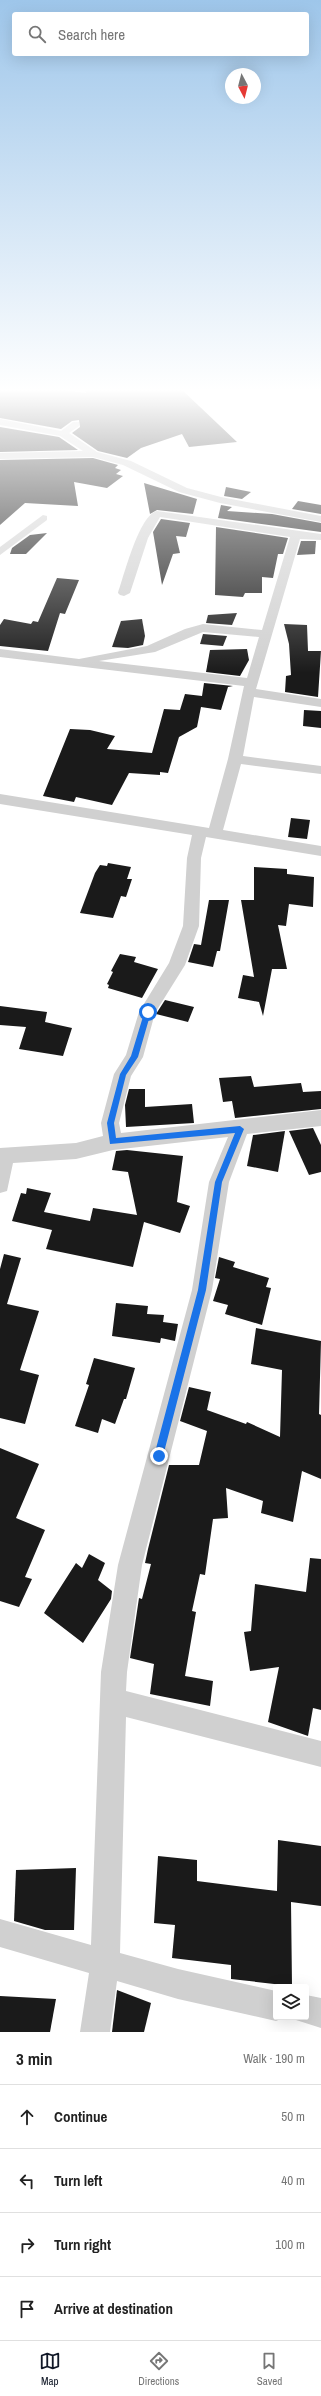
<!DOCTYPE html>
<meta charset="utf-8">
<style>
body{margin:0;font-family:"Archivo Narrow",sans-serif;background:#f6f6f6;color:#222}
.controls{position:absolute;right:12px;bottom:12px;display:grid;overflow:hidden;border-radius:4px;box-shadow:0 4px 16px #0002}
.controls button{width:36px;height:36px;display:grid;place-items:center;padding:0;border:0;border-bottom:1px solid #e0e0e0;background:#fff;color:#222;font:20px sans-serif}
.compass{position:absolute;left:225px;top:68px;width:36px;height:36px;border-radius:50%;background:#fff;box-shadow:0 4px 16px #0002;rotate:173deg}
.stop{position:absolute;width:12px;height:12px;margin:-9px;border:3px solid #1a73e8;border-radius:50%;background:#fff}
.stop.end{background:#1a73e8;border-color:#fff;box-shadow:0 1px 4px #0008}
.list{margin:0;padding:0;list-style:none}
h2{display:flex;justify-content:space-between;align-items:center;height:52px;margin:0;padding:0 16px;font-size:17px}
h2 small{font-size:13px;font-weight:400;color:#767676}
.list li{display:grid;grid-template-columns:26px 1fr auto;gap:12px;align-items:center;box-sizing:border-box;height:64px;padding:0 16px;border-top:1px solid #e0e0e0}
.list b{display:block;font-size:15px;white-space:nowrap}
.list em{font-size:13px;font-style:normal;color:#767676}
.icon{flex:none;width:22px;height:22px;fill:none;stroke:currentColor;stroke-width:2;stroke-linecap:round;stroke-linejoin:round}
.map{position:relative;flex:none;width:321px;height:2032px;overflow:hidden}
.search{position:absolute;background:#fff;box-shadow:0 4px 16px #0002;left:12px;right:12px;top:12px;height:44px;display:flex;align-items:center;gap:10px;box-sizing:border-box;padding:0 14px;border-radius:4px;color:#767676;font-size:15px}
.sheet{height:308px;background:#fff}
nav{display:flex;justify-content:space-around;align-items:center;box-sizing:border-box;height:56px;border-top:1px solid #e0e0e0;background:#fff;font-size:11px;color:#767676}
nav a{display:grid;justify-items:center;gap:2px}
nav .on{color:#111827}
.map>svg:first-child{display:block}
.building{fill:#1a1a1a}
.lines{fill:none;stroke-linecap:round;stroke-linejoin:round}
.street{fill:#d0d0d0;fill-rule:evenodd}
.route{fill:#1a73e8}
</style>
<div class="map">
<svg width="321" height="2032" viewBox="0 0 321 2032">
<rect width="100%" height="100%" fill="#fff"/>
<g class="building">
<polygon points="0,388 49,388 86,393 84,388 180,388 237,442 189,447 182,434 141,448 127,458 98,451 72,433 80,427 79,420 72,421 61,429 0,418"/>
<polygon points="0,427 59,437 78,450 0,452"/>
<polygon points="93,458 118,465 115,468 121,470 116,474 123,476 107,488 74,482 78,506 25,503 0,525 0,460"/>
<polygon points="144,483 197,499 193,514 157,510 150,514"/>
<polygon points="226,487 251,492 242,499 224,496"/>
<polygon points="298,501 321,505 321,514 292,509"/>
<polygon points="221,505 232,507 227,511 272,514 321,523 321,532 218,518"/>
<polygon points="161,519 190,523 186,537 176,536 180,553 173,554 162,585 153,532"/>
<polygon points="216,527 288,538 283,554 278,554 273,578 262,577 262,593 245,593 243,597 215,595"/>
<polygon points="47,533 26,554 10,554 12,548 30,535"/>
<polygon points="301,541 316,541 315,554 297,555"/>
<polygon points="57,578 79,580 65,614 60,613 48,651 0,646 0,625 4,619 31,624 33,621 38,622"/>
<polygon points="237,613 232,625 206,623 208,615"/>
<polygon points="142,619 145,636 143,645 128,648 112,647 121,621"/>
<polygon points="284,624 307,625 308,651 321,651 318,697 285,692 286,676 291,675 289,644"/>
<polygon points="203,634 227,636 223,646 200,644"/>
<polygon points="247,649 249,660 240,676 206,672 210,650"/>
<polygon points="204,683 233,686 228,687 221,710 201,707 197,727 179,737 168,773 160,772 160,775 129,773 112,805 76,797 74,802 43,796 70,729 90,730 115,736 107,749 152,753 164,709 180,710 185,694 202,696"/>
<polygon points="304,710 321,711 321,728 303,726"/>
<polygon points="291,818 310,820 307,839 288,837"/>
<polygon points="108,863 131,867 127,879 132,879 126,897 121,896 113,918 80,913 95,873 100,865 107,866"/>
<polygon points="254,867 287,869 287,874 314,877 313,907 289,904 286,926 278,925 287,969 272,969 263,1016 259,1002 238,998 243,975 254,977 241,900 254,900"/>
<polygon points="209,900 229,900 220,951 217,951 213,967 188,962 194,944 201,945"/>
<polygon points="120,954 136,957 134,962 158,969 142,998 108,988 109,985 107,984 113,972 111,971"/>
<polygon points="165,1000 194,1007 188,1022 156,1014"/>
<polygon points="0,1006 47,1012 45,1022 72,1028 63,1056 19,1049 26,1027 0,1025"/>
<polygon points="251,1076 254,1087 301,1083 303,1092 321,1091 321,1109 235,1118 232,1101 223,1102 219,1078"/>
<polygon points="129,1089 145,1089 145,1107 192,1104 194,1123 126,1127 125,1105"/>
<polygon points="313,1128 321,1145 321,1172 309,1175 289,1131"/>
<polygon points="285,1131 278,1172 247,1166 253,1135"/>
<polygon points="127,1150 183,1156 177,1202 190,1206 180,1233 144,1222 133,1267 46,1249 52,1230 12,1221 21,1193 26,1194 27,1188 51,1193 44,1212 90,1221 93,1208 137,1215 128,1172 112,1170 116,1151"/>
<polygon points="4,1254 21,1258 7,1304 39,1311 20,1370 39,1375 25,1424 0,1418 0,1269"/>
<polygon points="219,1257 235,1262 233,1267 269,1278 266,1287 271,1288 262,1325 225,1314 228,1305 213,1301 220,1279 215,1278"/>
<polygon points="116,1303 148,1306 147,1314 164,1315 163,1322 178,1324 175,1341 161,1338 160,1343 112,1336"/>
<polygon points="256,1328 321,1341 319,1414 321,1415 321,1479 302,1471 293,1522 261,1513 263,1501 226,1488 228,1518 213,1519 205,1575 200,1574 192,1611 196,1612 185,1676 213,1681 210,1706 150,1694 154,1664 130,1658 139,1598 142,1599 151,1564 145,1563 148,1549 169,1465 199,1465 207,1431 180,1421 189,1387 211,1392 207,1410 246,1424 247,1422 280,1437 282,1370 251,1364"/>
<polygon points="94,1358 135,1368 126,1399 124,1399 115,1424 102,1419 98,1433 75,1426 89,1385 86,1384"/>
<polygon points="0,1448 39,1464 16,1518 45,1530 25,1577 32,1579 19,1607 0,1601"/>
<polygon points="89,1554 105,1563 98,1580 112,1591 111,1599 83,1643 44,1613 76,1563 82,1568"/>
<polygon points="310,1558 321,1559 321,1710 313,1708 308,1736 268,1722 279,1667 250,1671 244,1632 251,1631 255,1584 306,1592"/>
<polygon points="278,1840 321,1846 321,1906 291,1902 292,1986 231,1979 231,1965 172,1958 175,1925 154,1923 158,1856 197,1860 197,1881 277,1891"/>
<polygon points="76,1868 74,1930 45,1930 14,1921 16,1870"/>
<polygon points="117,1990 151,2003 144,2032 112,2032"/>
<polygon points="0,1996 56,1999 50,2032 0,2032"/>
</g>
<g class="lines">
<g class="street">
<polygon points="0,419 61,431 73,422 79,422 79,426 69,433 97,452 131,461 187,488 221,497 321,516 321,522 220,503 179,492 123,465 93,457 0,459 0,453 83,451 60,436 0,425"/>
<path d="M157 511 321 534V540L300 539 256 689 321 699V707L254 697 243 756 321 766V774L241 764 223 830 321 846V856L206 837 201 858 199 926 185 965 155 1013 143 1057 131 1076 119 1123 121 1133 321 1110V1126L247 1134 229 1182 212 1290 142 1565 127 1672 126 1691 321 1741V1767L126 1717 120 1953 178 1969 276 1991V2017H285L276 2021 178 1999 117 1981 110 2032H80L89 1973 0 1947V1919L91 1945 101 1672 118 1565 192 1290 209 1182 228 1137 113 1150 76 1159 13 1163 7 1191 0 1193V1148L76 1143 103 1136 101 1123 114 1074 126 1055 139 1012 169 963 183 926 187 858 192 835 0 804V794L209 828 228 759 244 686 0 657V649L79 659 147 646 185 629 203 624 262 630 290 537 160 517 148 538 130 593 124 596 120 595 118 593C124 576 139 515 157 511ZM203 632 259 637 247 678 99 661 155 652Z"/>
<polygon points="43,515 47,516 47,520 0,555 0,547"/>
<polygon points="306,1995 321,1998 321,2028 296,2020 294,2017 306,2017"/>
</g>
</g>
<linearGradient id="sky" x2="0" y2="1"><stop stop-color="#9ec6ea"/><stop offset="0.58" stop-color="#fff"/><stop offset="1" stop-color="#fff" stop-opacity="0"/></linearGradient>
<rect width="321" height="673" fill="url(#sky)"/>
<polygon class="route" points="145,1010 151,1012 138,1057 126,1075 114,1123 116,1138 240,1126 244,1129 222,1182 206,1290 163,1456 159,1460 154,1456 198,1290 215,1182 235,1133 110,1144 107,1123 120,1074 131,1056"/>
</svg>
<div class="controls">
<button><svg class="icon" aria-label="layers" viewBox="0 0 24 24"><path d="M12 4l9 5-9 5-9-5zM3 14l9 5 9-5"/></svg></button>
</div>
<svg class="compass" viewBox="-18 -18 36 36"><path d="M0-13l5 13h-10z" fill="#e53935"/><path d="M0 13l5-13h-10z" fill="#767676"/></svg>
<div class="stop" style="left:148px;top:1012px"></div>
<div class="stop end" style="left:159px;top:1456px"></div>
<div class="search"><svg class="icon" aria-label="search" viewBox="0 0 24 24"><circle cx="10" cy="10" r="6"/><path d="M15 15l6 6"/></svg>Search here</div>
</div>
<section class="sheet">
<h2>3 min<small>Walk · 190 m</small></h2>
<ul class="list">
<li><svg class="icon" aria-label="ahead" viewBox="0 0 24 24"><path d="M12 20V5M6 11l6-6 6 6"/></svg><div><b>Continue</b></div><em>50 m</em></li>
<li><svg class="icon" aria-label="left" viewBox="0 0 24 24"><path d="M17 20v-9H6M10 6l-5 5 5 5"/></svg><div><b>Turn left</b></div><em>40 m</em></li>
<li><svg class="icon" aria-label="right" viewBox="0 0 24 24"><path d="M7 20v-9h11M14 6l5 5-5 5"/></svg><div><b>Turn right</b></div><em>100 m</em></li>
<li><svg class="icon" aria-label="arrive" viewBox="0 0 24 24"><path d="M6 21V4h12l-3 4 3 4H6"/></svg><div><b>Arrive at destination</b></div></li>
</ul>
</section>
<nav>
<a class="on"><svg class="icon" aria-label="map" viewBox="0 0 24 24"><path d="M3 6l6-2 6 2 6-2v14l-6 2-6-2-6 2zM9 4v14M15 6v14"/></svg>Map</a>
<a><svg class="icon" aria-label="directions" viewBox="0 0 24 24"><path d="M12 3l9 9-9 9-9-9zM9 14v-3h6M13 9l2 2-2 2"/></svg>Directions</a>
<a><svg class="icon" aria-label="saved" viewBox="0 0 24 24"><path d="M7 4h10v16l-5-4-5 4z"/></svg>Saved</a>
</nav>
